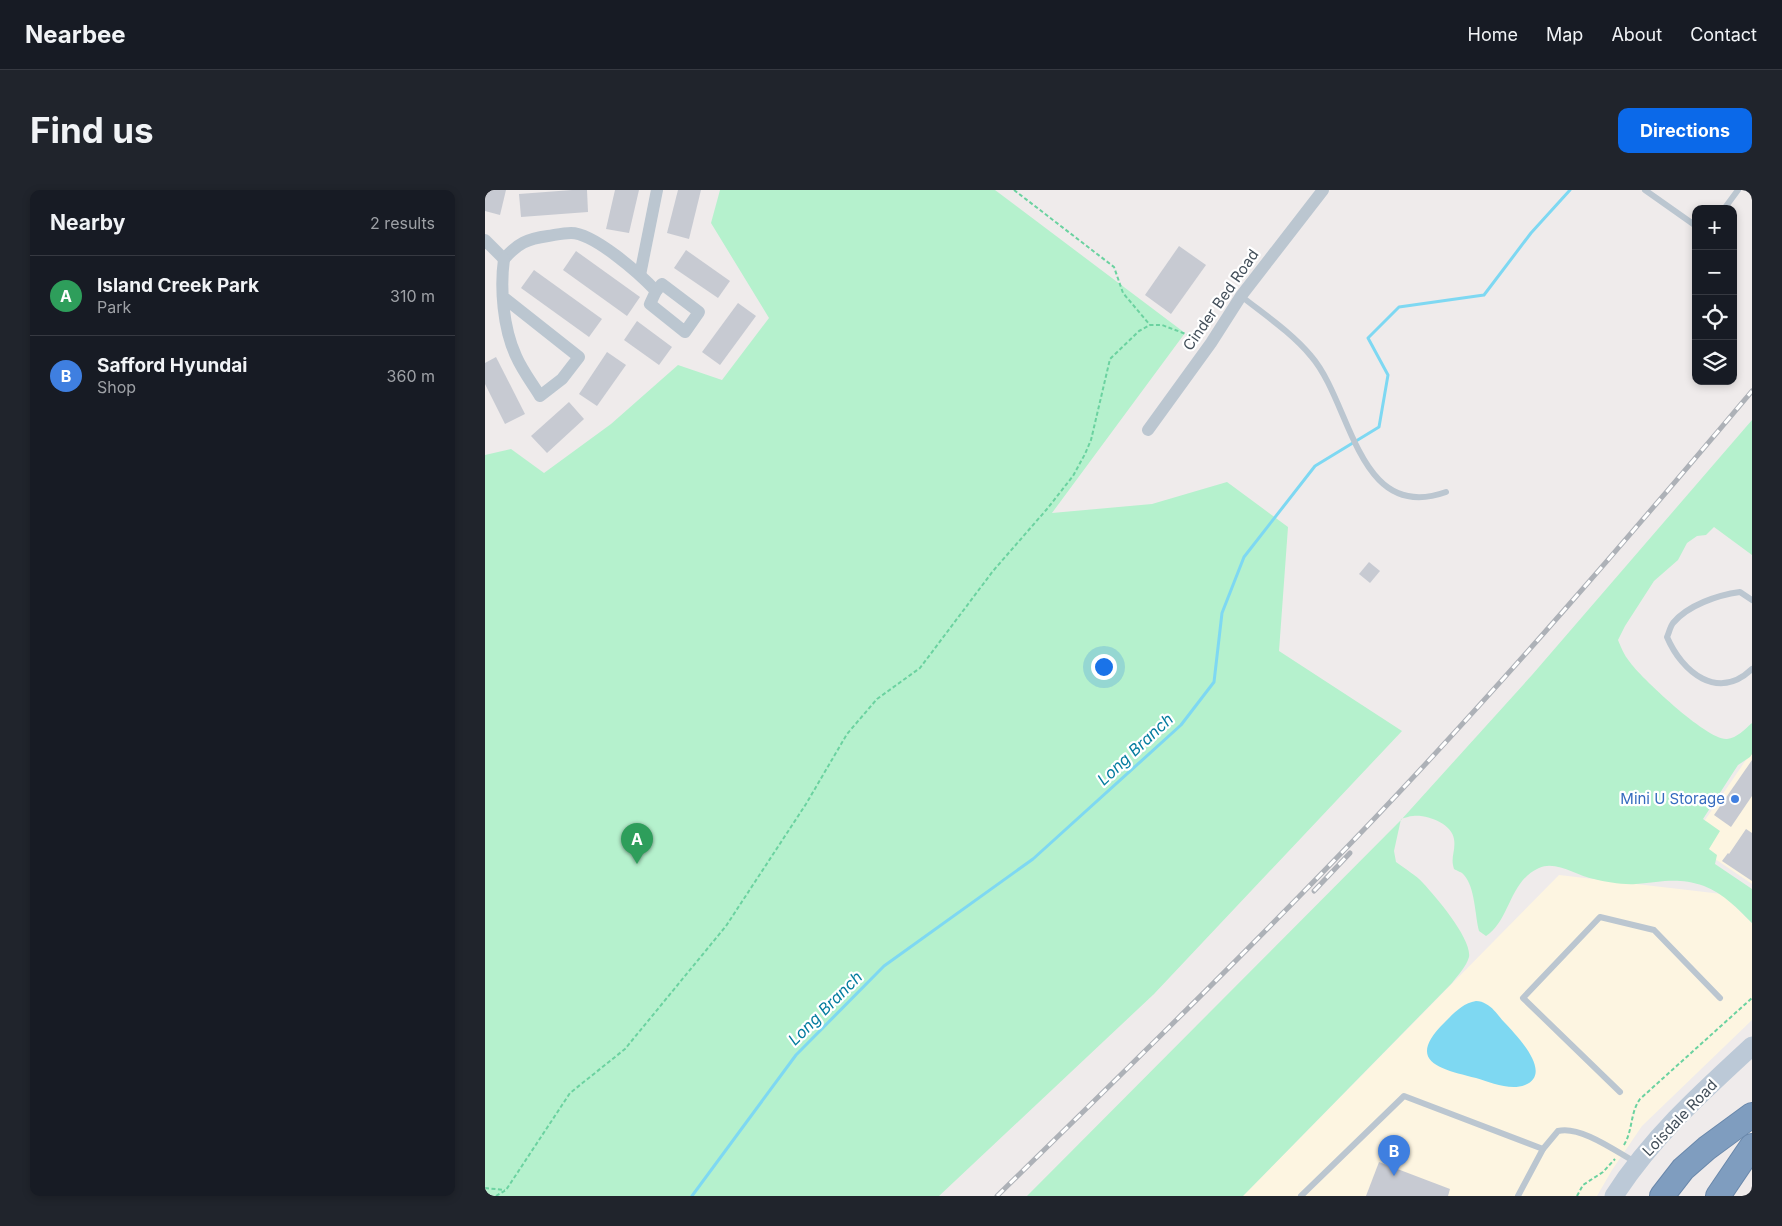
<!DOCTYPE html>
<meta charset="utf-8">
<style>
body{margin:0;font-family:Inter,sans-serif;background:#20242c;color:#f1f3f6}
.controls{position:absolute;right:15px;top:15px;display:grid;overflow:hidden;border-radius:10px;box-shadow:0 2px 8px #0003}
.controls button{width:45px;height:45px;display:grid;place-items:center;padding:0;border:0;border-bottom:1px solid #363941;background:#171b24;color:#f1f3f6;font:25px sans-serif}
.you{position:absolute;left:618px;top:476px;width:18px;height:18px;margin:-12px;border:4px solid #fff;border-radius:50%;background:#1a73e8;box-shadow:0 0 0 8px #1a73e833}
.badge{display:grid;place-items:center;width:32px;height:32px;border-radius:50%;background:#0b69e9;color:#fff;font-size:16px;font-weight:700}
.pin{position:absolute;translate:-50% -41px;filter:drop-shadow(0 1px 2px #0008)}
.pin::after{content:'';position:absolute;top:26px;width:18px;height:15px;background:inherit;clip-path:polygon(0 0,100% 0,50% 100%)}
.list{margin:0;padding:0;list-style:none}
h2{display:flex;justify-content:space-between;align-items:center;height:65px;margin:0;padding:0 20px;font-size:21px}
h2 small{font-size:16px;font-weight:400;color:#9ea1a6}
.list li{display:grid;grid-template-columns:32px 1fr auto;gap:15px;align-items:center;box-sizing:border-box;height:80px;padding:0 20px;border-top:1px solid #363941}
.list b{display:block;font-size:19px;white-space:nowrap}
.list p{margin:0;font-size:16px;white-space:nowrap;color:#9ea1a6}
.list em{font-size:16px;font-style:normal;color:#9ea1a6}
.icon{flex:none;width:28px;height:28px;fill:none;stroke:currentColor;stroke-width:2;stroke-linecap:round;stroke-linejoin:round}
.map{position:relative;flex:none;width:1267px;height:1006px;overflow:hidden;border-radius:10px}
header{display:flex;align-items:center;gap:30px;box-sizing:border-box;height:70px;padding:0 25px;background:#171b24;border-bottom:1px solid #363941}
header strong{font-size:24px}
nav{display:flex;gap:28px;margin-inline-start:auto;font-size:18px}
.intro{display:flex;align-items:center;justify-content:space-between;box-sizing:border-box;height:120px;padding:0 30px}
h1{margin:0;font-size:35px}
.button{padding:12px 22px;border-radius:10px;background:#0b69e9;color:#fff;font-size:18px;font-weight:700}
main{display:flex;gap:30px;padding:0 30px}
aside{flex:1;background:#171b24;border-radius:10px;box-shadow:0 2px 8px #0003}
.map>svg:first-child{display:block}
.commercial{fill:#fdf5e1}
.green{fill:#b5f1cd}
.water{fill:#7ed8f2}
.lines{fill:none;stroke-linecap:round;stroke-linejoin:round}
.stream{stroke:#7ed8f2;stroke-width:3}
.building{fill:#c7cad2}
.highway-casing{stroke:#6a88ab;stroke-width:26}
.path{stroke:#6bd2a0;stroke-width:2;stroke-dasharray:4 2.5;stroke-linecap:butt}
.lane{stroke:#bbc6d0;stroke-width:6}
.street{stroke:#bbc6d0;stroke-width:12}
.secondary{stroke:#bcc9d7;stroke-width:19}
.highway{stroke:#7f9dbf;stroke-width:24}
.rail-casing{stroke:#adb1b7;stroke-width:5}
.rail{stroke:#fff;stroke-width:3;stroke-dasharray:9;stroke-linecap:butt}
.shop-dot{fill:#3f7fe0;stroke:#fff;stroke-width:2}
.labels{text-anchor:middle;stroke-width:4.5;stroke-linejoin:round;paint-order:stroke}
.street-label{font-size:15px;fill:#434f5a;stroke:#fff}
.shop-label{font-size:15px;fill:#366cbe;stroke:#fff;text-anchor:end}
.water-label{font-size:16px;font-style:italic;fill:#047c9f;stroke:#fff}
</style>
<header>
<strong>Nearbee</strong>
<nav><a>Home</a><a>Map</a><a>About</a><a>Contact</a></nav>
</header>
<div class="intro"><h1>Find us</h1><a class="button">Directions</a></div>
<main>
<aside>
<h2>Nearby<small>2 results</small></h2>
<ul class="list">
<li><span class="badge" style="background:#2e9e5b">A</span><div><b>Island Creek Park</b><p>Park</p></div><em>310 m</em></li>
<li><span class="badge" style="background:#3f7fe0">B</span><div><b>Safford Hyundai</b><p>Shop</p></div><em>360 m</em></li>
</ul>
</aside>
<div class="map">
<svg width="1267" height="1006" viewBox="0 0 1267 1006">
<rect width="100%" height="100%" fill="#efebeb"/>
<g class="commercial">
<polygon points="1267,561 1267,694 1205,652"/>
<polygon points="1074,685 1237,704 1267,733 1267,830 1157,936 1127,980 1112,1006 758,1006"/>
</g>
<g class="green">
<polygon points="235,0 510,0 700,143 567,323 667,314 742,292 803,337 794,461 917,541 669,804 454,1006 0,1006 0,265 26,259 59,283 126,234 193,175 237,190 284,128 226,33"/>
<path d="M1267 230V365L1229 337 1221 345 1212 346 1202 353 1193 370 1169 391 1140 436 1133 450C1136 457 1139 465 1144 471 1155 487 1223 551 1242 549 1252 548 1260 539 1267 533V564L1265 567 1253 575 1218 629 1235 641 1224 659 1232 665 1230 674 1267 699V733C1252 718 1239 704 1219 696 1192 687 1177 692 1151 694 1138 695 1121 692 1109 689 1092 686 1071 670 1054 678 1024 691 1025 731 1001 746L994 741C990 725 990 697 979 685 977 682 972 681 969 679 965 667 971 661 969 649 967 634 942 624 928 626 924 626 920 628 916 629L909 661 911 672C920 679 931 685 938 693 951 707 987 749 984 767 981 777 973 785 967 793L758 1006H542L916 630 1047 485Z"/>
</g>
<path class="water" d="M991 811C995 811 998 812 1001 814 1009 818 1014 827 1020 833 1031 845 1069 883 1040 895 1025 901 1005 892 991 888 956 879 919 872 960 832 969 823 978 813 991 811Z"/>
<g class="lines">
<polyline class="stream" points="207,1006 311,865 399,776 548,669 696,535 729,492 737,423 759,367 830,276 894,237 903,185 883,148 914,117 999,105 1046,43 1085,0"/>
</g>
<g class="building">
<polygon points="0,0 21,0 15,25 0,21"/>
<polygon points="87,0 102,0 103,22 36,27 34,4"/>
<polygon points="130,0 154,0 144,43 121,39"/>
<polygon points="193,0 216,0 204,49 182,43"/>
<polygon points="694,56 721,75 686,124 660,105"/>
<polygon points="201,60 245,91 233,108 189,78"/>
<polygon points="91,61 155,107 142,126 78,80"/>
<polygon points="49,80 117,129 104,147 36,98"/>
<polygon points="253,113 271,126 235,175 217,162"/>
<polygon points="152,131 187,157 174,175 139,150"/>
<polygon points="122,162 141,175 112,216 94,204"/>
<polygon points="11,167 40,224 20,234 0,194 0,173"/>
<polygon points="84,212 99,229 62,263 46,246"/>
<polygon points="884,372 895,381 885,393 874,384"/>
<polygon points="1267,570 1267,606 1246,637 1229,625"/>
<polygon points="1261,639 1267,643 1267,691 1237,671 1243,663 1244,664"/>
<polygon points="894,972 965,999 963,1006 881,1006"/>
</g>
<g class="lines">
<g class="highway-casing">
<g id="highway">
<polyline points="1177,1006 1198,979 1222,958 1267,925"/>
<polyline points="1233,1006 1267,956"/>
</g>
</g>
<g class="path">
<polyline points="529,0 629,77 638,103 665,135"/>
<path d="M1139 955C1148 940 1145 923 1155 909L1267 808"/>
<polyline points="0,998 20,1000"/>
<polyline points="11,1006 21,1000 85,903 140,859 241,736 321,614 362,544 392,509 435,478 508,381 562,319 588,286 600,264 606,250 625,169 654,141 665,135 677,135 714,149"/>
<polyline points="1092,1006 1098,995 1118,982 1130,969"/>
</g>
<g class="lane">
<polyline points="1160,0 1211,36"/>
<polyline points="1239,19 1253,0"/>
<path d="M756 106C780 125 807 143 826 166 867 213 872 334 961 302"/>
<path d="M1267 410 1255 402C1233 405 1203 415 1188 433 1185 437 1184 443 1182 447 1197 482 1233 512 1267 479"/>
<polyline points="1135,902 1038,808 1115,727 1169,740 1235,808"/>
<polyline points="816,1006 919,906 1058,959"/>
<path d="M1033 1006 1058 959 1073 941C1095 935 1132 962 1152 973"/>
</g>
<g class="street">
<polyline points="0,50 19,69"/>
<path d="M19 69C33 53 42 49 63 46 70 45 78 43 86 43 109 43 155 84 171 101"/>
<polyline points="155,85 172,0"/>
<polygon points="177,94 214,122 200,142 165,114 171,101"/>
<path d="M18 107 94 167 77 189 55 206C47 193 37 180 31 166 18 138 15 98 19 69"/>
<polyline points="663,240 726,153 756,106 838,0"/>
</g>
<path class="secondary" d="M1129 1006C1166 948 1217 902 1267 856"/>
<use href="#highway" class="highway"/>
<g class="rail-casing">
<g id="rail">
<polyline points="829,701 865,663"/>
<path d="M512 1006C639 882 766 758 889 629 1020 491 1144 347 1267 201"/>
</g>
</g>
<use href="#rail" class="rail"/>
</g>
<circle class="shop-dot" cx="1250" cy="609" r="5"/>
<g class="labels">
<g class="street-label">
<text transform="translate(736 110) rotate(-55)" y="5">Cinder Bed Road</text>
<text transform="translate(1195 928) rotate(-46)" y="5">Loisdale Road</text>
</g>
<g class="shop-label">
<text x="1240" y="614">Mini U Storage</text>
</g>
<g class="water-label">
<text transform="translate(650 559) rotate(-43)" y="6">Long Branch</text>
<text transform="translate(340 818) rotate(-45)" y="6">Long Branch</text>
</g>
</g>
</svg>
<div class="controls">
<button>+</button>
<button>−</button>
<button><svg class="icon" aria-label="locate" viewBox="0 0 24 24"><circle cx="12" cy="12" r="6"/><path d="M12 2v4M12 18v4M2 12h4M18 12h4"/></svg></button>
<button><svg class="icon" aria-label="layers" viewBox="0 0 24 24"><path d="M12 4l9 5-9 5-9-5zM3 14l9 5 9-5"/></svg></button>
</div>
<div class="you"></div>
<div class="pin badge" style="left:152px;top:674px;background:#2e9e5b">A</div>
<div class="pin badge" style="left:909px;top:986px;background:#3f7fe0">B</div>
</div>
</main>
